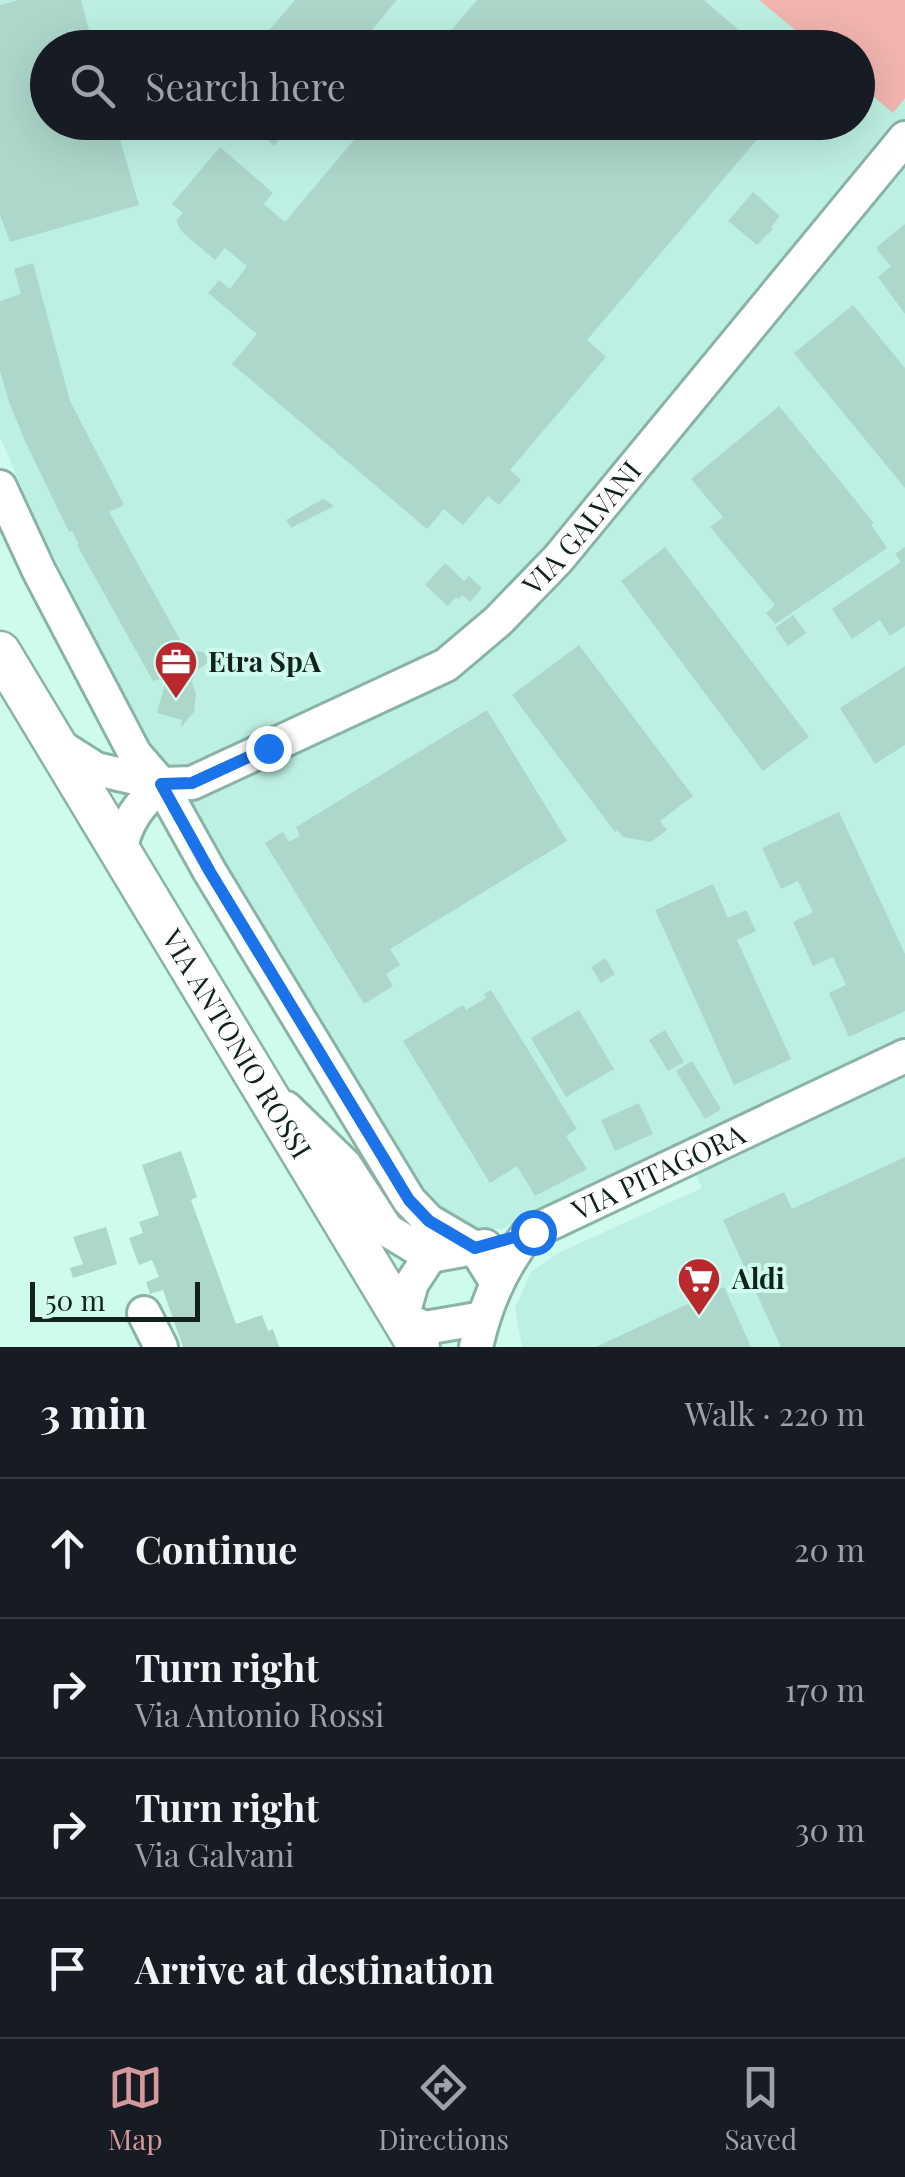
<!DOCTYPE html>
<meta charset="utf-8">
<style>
body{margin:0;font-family:"Playfair Display",serif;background:#242831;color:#f1f3f6}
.scale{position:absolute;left:30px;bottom:25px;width:170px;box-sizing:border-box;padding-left:10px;border:5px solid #11211d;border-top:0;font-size:28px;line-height:35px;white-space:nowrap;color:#11211d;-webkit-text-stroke:8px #cffaee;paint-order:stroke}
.stop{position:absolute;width:30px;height:30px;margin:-22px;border:8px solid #1a73e8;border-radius:50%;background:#fff}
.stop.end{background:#1a73e8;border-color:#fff;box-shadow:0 2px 10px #0008}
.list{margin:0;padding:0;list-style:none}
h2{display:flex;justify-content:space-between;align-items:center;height:130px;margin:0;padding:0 40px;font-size:42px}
h2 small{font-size:32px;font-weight:400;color:#9ea1a6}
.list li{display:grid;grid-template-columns:65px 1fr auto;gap:30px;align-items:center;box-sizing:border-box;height:140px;padding:0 40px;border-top:2px solid #363941}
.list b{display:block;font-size:38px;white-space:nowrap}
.list p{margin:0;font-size:32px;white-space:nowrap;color:#9ea1a6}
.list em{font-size:32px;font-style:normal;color:#9ea1a6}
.icon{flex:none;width:55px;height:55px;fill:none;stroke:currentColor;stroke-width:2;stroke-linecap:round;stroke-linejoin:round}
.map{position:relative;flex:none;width:905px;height:1347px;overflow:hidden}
.search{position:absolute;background:#171b24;box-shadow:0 10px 40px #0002;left:30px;right:30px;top:30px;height:110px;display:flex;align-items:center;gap:25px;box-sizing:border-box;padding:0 35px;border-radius:55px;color:#9ea1a6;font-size:38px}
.sheet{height:690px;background:#171b24}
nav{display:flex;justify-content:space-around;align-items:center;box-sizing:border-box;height:140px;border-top:2px solid #363941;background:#171b24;font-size:28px;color:#9ea1a6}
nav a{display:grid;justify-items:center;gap:5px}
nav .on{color:#d7989b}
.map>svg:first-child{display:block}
.built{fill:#bcf0e2;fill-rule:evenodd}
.green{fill:#f1b4ae}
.building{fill:#add7cb}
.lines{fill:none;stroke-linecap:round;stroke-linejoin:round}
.minor-casing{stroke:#8ab3a8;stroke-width:38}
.major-casing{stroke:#8ab3a8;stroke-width:45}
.minor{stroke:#fff;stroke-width:32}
.major{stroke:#fff;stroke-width:40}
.route{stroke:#1a73e8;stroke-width:12}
.labels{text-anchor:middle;stroke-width:8;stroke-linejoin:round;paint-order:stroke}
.street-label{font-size:28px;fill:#11211d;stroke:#cffaee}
.poi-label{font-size:28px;font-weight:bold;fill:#11211d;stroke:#cffaee;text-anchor:start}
</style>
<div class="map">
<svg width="905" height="1347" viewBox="0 0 905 1347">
<rect width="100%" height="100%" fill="#cffaee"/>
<path class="built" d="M0 0H905V1347H522L515 1308 531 1272 558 1253 702 1188 680 1142 553 1201 502 1229H460L418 1195 124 698 35 518 0 437ZM48 48H858V122H48Z"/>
<polygon class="green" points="759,0 905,0 905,98 893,113 858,83 858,48 816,47"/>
<g class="building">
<polygon points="19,0 81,0 94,48 48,48 48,122 115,122 139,205 10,242 0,215 0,5"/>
<polygon points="295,0 397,0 357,48 254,48"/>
<polygon points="477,0 704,0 759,48 436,48"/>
<polygon points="246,122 294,122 274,146"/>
<polygon points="369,122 772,122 587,340 606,357 510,470 521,480 499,505 488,496 463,525 444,509 427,529 232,364 257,334 208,293 219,280 230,289 247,266 225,248 215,260 181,231 176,220 183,213 172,204 220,147 273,193 264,204 285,222"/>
<polygon points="753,192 780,216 771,227 773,229 757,245 728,221"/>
<polygon points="905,224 905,314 878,277 891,266 877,250 878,246"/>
<polygon points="33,263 70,401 124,505 109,512 184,647 208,654 209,662 197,670 192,682 196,694 194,712 181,727 182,720 157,713 167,677 153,681 77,545 79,544 72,531 69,532 25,441 9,402 0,371 0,301 21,294 14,269"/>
<polygon points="853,305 905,368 905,488 794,353"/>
<polygon points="779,406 874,523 871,525 887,548 775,624 766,613 775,605 710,527 723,517 691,479"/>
<polygon points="323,499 334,506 291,528 286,520"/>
<polygon points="665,547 809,737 763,771 621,581"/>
<polygon points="905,547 905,626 890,636 880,620 852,639 832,609 901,562 895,554"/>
<polygon points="445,563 464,581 469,576 482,588 470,602 462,595 459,599 456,597 448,606 425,585"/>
<polygon points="793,615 806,633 788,646 775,628"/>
<polygon points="579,645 693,796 660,821 667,830 651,842 623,837 617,830 615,832 512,695"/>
<polygon points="905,666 905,745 875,764 840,708"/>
<polygon points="487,710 567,841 390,949 400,965 386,974 393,986 364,1004 265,843 283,832 289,842 300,836 296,827"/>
<polygon points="839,812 905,954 905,1011 849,1037 829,993 846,985 833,957 813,966 793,922 813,912 798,881 781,889 762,848"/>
<polygon points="713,884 728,918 746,910 756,931 737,940 791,1059 734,1085 655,910"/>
<polygon points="605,958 615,974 601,983 591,967"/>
<polygon points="491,990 577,1129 566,1136 587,1169 535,1196 517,1166 490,1183 403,1041 463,1005 466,1010 486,998 484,994"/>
<polygon points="579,1010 614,1069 566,1097 531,1038"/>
<polygon points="665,1030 684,1062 668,1071 649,1040"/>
<polygon points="692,1061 721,1109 705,1119 676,1071"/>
<polygon points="639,1103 653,1134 615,1151 601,1120"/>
<polygon points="181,1151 197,1197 191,1200 236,1324 262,1315 268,1331 273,1329 279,1347 183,1347 163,1290 150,1294 146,1282 159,1277 152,1260 139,1265 129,1238 143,1233 139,1222 159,1215 142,1165"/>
<polygon points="905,1157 905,1347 781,1347 723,1220 784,1192 792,1209"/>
<polygon points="106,1227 117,1264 73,1278 70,1268 83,1264 73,1237"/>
<polygon points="724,1287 751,1347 596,1347"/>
</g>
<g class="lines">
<g class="minor-casing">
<g id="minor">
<polyline points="0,487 39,571 135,754 161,784 210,872 409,1200 429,1221 475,1248 497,1283"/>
<path id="s1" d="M55 743 96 769 161 784 192 783 446 665 498 621 558 559 905 138"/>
<path d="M120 851C126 821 139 805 161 784"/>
<polyline points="286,1108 345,1165 387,1230 430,1256 485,1246"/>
<polyline points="430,1256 412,1283 402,1318 425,1328 483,1318"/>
<polyline points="144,1313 161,1347"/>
<path id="s2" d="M476 1347C485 1306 501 1268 528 1234L905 1056"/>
</g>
</g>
<g class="major-casing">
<g id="major">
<path id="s3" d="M0 652 419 1347"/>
</g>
</g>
<use href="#minor" class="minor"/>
<use href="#major" class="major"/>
</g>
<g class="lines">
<polyline class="route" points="268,748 192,783 161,784 210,872 409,1200 429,1221 475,1248 533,1232"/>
</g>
<defs>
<g id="office-pin" transform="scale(2.25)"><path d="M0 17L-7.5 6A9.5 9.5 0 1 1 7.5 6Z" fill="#b8282c" stroke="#cffaee"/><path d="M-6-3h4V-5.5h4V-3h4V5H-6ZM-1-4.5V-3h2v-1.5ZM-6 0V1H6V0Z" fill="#fff"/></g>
<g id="supermarket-pin" transform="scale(2.25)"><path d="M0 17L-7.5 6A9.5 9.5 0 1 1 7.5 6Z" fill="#b8282c" stroke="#cffaee"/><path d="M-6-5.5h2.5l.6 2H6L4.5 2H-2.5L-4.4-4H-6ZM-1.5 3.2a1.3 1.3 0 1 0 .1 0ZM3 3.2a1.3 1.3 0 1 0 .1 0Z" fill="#fff"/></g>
</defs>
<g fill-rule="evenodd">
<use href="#office-pin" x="176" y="662"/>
<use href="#supermarket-pin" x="699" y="1279"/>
</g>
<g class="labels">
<g class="street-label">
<text dy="10" stroke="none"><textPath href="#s1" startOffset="620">VIA GALVANI</textPath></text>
<text dy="10" stroke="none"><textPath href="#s3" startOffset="458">VIA ANTONIO ROSSI</textPath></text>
<text dy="10" stroke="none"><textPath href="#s2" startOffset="270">VIA PITAGORA</textPath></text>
</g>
<g class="poi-label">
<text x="208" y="672">Etra SpA</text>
<text x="732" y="1289">Aldi</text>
</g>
</g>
</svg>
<div class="scale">50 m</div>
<div class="stop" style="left:533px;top:1232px"></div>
<div class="stop end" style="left:268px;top:748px"></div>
<div class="search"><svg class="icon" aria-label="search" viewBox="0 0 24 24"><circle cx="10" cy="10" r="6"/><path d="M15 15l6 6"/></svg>Search here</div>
</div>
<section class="sheet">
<h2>3 min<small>Walk · 220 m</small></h2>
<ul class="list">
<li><svg class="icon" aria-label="ahead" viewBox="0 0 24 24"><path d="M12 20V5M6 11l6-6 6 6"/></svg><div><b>Continue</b></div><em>20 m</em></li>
<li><svg class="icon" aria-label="right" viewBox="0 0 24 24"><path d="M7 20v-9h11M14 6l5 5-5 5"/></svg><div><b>Turn right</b><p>Via Antonio Rossi</p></div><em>170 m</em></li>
<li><svg class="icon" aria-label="right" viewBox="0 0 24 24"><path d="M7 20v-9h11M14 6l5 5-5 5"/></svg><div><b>Turn right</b><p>Via Galvani</p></div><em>30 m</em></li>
<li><svg class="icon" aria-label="arrive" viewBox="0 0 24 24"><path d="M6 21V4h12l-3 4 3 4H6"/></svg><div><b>Arrive at destination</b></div></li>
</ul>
</section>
<nav>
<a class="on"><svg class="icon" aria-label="map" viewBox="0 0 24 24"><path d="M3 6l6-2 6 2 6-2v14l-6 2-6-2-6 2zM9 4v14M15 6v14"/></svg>Map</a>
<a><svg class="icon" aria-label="directions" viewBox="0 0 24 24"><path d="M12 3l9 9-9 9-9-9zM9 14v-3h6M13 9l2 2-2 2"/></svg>Directions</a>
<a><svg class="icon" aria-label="saved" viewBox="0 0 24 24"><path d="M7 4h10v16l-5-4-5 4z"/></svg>Saved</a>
</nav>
